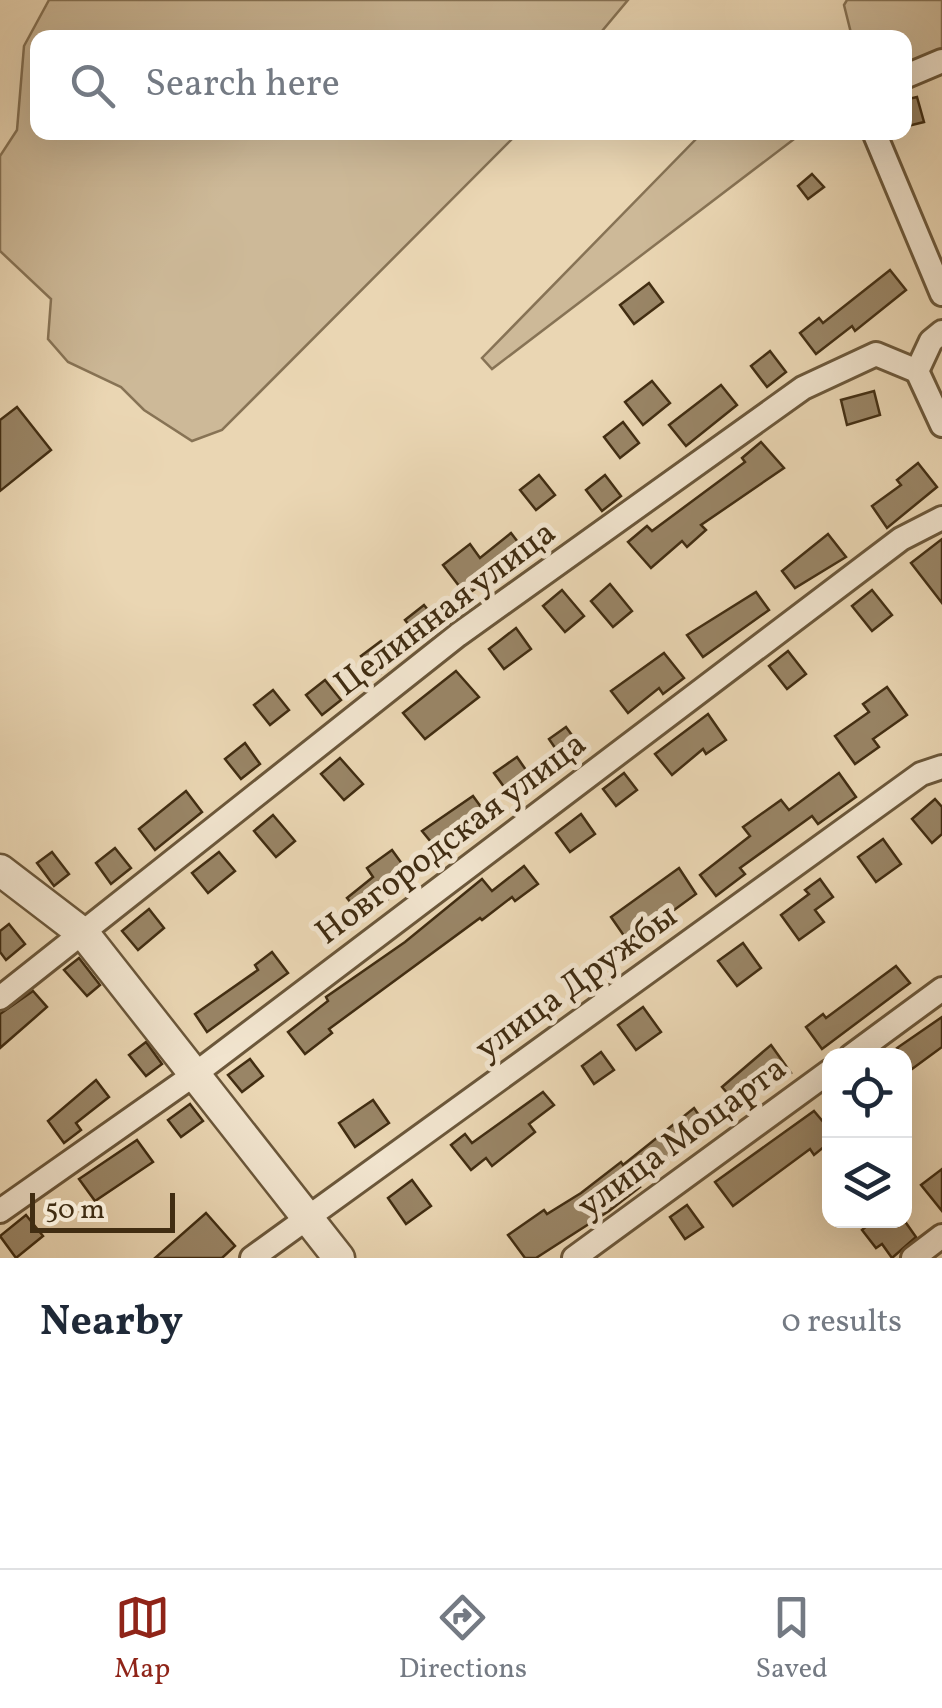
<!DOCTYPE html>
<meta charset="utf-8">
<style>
body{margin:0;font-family:Vollkorn,serif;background:#f2f2f3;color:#1f2937}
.controls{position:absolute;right:30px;bottom:30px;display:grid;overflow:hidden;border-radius:20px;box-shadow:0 10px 40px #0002}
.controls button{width:90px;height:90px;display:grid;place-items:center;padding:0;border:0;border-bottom:2px solid #e0e1e3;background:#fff;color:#1f2937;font:50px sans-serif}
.scale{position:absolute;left:30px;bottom:25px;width:145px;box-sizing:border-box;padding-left:10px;border:5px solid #412d12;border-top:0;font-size:28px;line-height:35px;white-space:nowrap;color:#412d12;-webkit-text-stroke:8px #f1e4ce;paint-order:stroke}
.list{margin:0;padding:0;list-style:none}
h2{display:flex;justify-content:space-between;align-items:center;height:130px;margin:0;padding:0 40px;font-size:42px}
h2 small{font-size:32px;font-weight:400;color:#747a83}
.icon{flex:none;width:55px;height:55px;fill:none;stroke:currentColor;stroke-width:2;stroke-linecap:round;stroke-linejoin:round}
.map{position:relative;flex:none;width:942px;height:1258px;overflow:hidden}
.search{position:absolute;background:#fff;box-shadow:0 10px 40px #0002;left:30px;right:30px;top:30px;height:110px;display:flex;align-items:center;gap:25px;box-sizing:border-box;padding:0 35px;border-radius:20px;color:#747a83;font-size:38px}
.sheet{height:310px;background:#fff}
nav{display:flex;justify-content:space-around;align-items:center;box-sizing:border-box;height:140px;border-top:2px solid #e0e1e3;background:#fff;font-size:28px;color:#747a83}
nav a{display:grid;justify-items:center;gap:5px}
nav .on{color:#8f2418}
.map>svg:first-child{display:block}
.green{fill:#cdb998;stroke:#877355;stroke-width:2.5}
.building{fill:#998566;stroke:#412d12;stroke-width:2.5}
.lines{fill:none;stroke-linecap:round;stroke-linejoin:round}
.minor-casing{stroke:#6b573a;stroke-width:28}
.tertiary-casing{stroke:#6b573a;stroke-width:35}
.minor{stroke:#f1e4ce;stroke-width:22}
.tertiary{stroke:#f1e4ce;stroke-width:30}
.labels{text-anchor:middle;stroke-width:10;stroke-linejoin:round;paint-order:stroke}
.street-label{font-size:35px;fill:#412d12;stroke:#f1e4ce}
</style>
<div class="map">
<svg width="942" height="1258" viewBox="0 0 942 1258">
<rect width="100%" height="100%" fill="#ead6b3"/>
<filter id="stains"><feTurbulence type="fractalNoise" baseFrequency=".002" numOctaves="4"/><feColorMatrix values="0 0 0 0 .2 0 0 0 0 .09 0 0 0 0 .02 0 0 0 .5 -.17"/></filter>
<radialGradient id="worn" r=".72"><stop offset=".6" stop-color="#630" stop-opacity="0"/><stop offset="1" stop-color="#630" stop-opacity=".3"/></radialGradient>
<g class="green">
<polygon points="49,0 628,0 597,37 38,38 38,132 518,133 222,430 192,441 144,410 121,387 68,362 48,339 51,299 0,251 0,156 17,130 24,46"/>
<polygon points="847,0 942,0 942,49 905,66 904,38 852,37 844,5"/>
<polygon points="702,133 802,133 492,369 482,358"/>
</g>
<g class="building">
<polygon points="917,97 924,122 904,127 904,100"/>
<polygon points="812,174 824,187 808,199 798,186"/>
<polygon points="890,270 906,290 855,331 852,326 816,354 800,333 819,318 823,323"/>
<polygon points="649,283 663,302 634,324 620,305"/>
<polygon points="770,351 786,372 767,387 751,366"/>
<polygon points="652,381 670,403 643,425 625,402"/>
<polygon points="721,385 737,405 686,446 669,425"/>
<polygon points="874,391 880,415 847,425 841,400"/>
<polygon points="17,407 51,450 0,491 0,420"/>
<polygon points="623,422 639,443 620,458 604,437"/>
<polygon points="761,442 784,468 701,525 706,530 687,547 682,541 651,568 628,542 647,526 652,531 745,462 742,458"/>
<polygon points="918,463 937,487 887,528 872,506 901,485 897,480"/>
<polygon points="539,475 555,495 536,510 520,490"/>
<polygon points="605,475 621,496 602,511 586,490"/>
<polygon points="511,533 527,554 466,595 443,565 470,544 480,558"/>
<polygon points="828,534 846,557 795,588 782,571"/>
<polygon points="942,539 942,603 911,563"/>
<polygon points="610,584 632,611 613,627 591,601"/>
<polygon points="562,590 584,616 565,632 543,606"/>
<polygon points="872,590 892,615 872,631 852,606"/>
<polygon points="756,592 769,610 703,657 687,635"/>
<polygon points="424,605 440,625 421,640 405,620"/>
<polygon points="516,628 531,649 504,669 489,649"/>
<polygon points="381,641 397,661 377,676 361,656"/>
<polygon points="788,651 806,674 787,689 769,666"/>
<polygon points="664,653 684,678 663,694 659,688 628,713 611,691"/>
<polygon points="456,671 479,697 425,739 403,713"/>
<polygon points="325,680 341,700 322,715 306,695"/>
<polygon points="887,687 907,715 873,739 879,747 855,764 835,736 869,712 863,704"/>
<polygon points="273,690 289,710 270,725 254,705"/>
<polygon points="708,714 726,740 706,754 703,749 672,775 655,754"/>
<polygon points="566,727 582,749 564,761 549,739"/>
<polygon points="245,743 260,764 241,779 225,759"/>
<polygon points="517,757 537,786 515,802 494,773"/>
<polygon points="340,758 363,784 344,800 321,774"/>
<polygon points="624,773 637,790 616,806 603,789"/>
<polygon points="839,773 856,797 818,824 812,816 740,868 745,874 716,896 700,875 750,836 743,827 781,800 789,810"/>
<polygon points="186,791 202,812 155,850 139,829"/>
<polygon points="473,796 489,818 440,853 422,831"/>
<polygon points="935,799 942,807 942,834 932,843 912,819"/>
<polygon points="581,814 595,834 570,852 556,833"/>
<polygon points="273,815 295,841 276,857 254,831"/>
<polygon points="883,839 901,864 876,882 858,857"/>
<polygon points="115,848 131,868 111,884 96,863"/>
<polygon points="392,850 413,879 364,919 347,898 373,877 367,868"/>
<polygon points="52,852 69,874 54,886 37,863"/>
<polygon points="219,852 235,871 208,893 192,873"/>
<polygon points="524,866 538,884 515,901 512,897 482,920 480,918 329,1029 332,1033 305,1054 288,1032 328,1001 326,997 405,942 482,879 492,891"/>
<polygon points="679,868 696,894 629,943 611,917"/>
<polygon points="820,879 833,897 815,910 824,922 799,940 781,915 809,894 805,890"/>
<polygon points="149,909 164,928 138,950 122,931"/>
<polygon points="9,924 25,944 6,960 0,952 0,931"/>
<polygon points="743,943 761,968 737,986 718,961"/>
<polygon points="272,952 288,973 207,1032 195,1014 258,970 255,965"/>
<polygon points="79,958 100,985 87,996 64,970"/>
<polygon points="896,966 910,983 822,1049 806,1027 823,1014 826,1018"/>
<polygon points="33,991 47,1007 0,1048 0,1014"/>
<polygon points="643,1007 661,1032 636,1050 618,1025"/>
<polygon points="942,1017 942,1047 912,1069 897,1048"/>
<polygon points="146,1042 162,1064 146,1076 129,1055"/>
<polygon points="771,1045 791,1073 768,1088 766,1085 740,1108 722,1087"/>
<polygon points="601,1052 614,1070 594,1084 582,1066"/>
<polygon points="250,1059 263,1076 242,1092 228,1075"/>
<polygon points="96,1080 109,1097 76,1123 81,1130 64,1143 48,1121"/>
<polygon points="543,1092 554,1105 529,1124 535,1132 492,1166 486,1158 471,1170 451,1145 465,1134 472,1143"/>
<polygon points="373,1100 389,1123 355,1147 339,1123"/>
<polygon points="190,1104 203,1121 181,1137 168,1120"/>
<polygon points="694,1108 709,1130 636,1182 640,1187 609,1211 536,1258 525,1258 508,1235 544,1210 547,1214 581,1193 621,1162 623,1165"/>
<polygon points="814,1111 830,1130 830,1142 814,1155 810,1149 733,1206 715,1182"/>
<polygon points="137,1140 153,1162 95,1201 79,1179"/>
<polygon points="942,1169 942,1211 921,1185"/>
<polygon points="412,1180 431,1206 406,1224 388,1198"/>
<polygon points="687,1205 703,1227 685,1239 670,1217"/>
<polygon points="206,1213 235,1246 222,1258 155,1258"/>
<polygon points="26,1215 43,1236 16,1258 0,1236"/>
<polygon points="874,1220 904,1220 916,1237 892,1258 882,1244 876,1248 862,1230"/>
</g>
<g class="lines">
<g class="minor-casing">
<g id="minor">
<polyline points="904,77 942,61"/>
<polyline points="874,132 942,294"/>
<polyline points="917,371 942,425"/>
<polyline points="917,371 931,341 942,332"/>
<polyline points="0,998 458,635 803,388 876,354 917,371"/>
<polyline points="851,1056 942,989"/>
<polyline points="0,1211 195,1074 901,539 942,518"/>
<polyline points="252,1258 921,774 942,767"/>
<polyline points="574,1258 830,1071"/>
<polyline points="913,1258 942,1236"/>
</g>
</g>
<g class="tertiary-casing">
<polyline id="tertiary" points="0,870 85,935 339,1258"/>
</g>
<use href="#minor" class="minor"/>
<use href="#tertiary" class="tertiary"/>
</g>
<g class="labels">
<g class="street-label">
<text transform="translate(444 607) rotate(-37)" y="12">Целинная улица</text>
<text transform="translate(450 837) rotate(-37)" y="12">Новгородская улица</text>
<text transform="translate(575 981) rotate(-36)" y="12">улица Дружбы</text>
<text transform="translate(681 1136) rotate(-36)" y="12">улица Моцарта</text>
</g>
</g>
<rect width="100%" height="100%" filter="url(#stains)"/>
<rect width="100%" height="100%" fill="url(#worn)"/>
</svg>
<div class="controls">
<button><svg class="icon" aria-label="locate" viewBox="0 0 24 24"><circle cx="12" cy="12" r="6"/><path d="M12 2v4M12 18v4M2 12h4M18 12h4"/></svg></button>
<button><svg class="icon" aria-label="layers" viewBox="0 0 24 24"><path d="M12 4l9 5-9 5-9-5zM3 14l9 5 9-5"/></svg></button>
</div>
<div class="scale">50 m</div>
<div class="search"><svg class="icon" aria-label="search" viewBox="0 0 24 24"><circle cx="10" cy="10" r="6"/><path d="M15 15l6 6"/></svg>Search here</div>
</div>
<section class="sheet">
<h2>Nearby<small>0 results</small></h2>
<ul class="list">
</ul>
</section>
<nav>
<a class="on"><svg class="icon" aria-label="map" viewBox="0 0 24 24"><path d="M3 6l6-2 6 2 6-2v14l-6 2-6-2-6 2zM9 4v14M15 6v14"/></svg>Map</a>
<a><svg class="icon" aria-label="directions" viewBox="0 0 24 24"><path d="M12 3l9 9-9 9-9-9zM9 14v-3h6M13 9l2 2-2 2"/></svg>Directions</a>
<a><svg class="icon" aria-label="saved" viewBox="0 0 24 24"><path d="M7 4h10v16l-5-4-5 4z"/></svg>Saved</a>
</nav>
